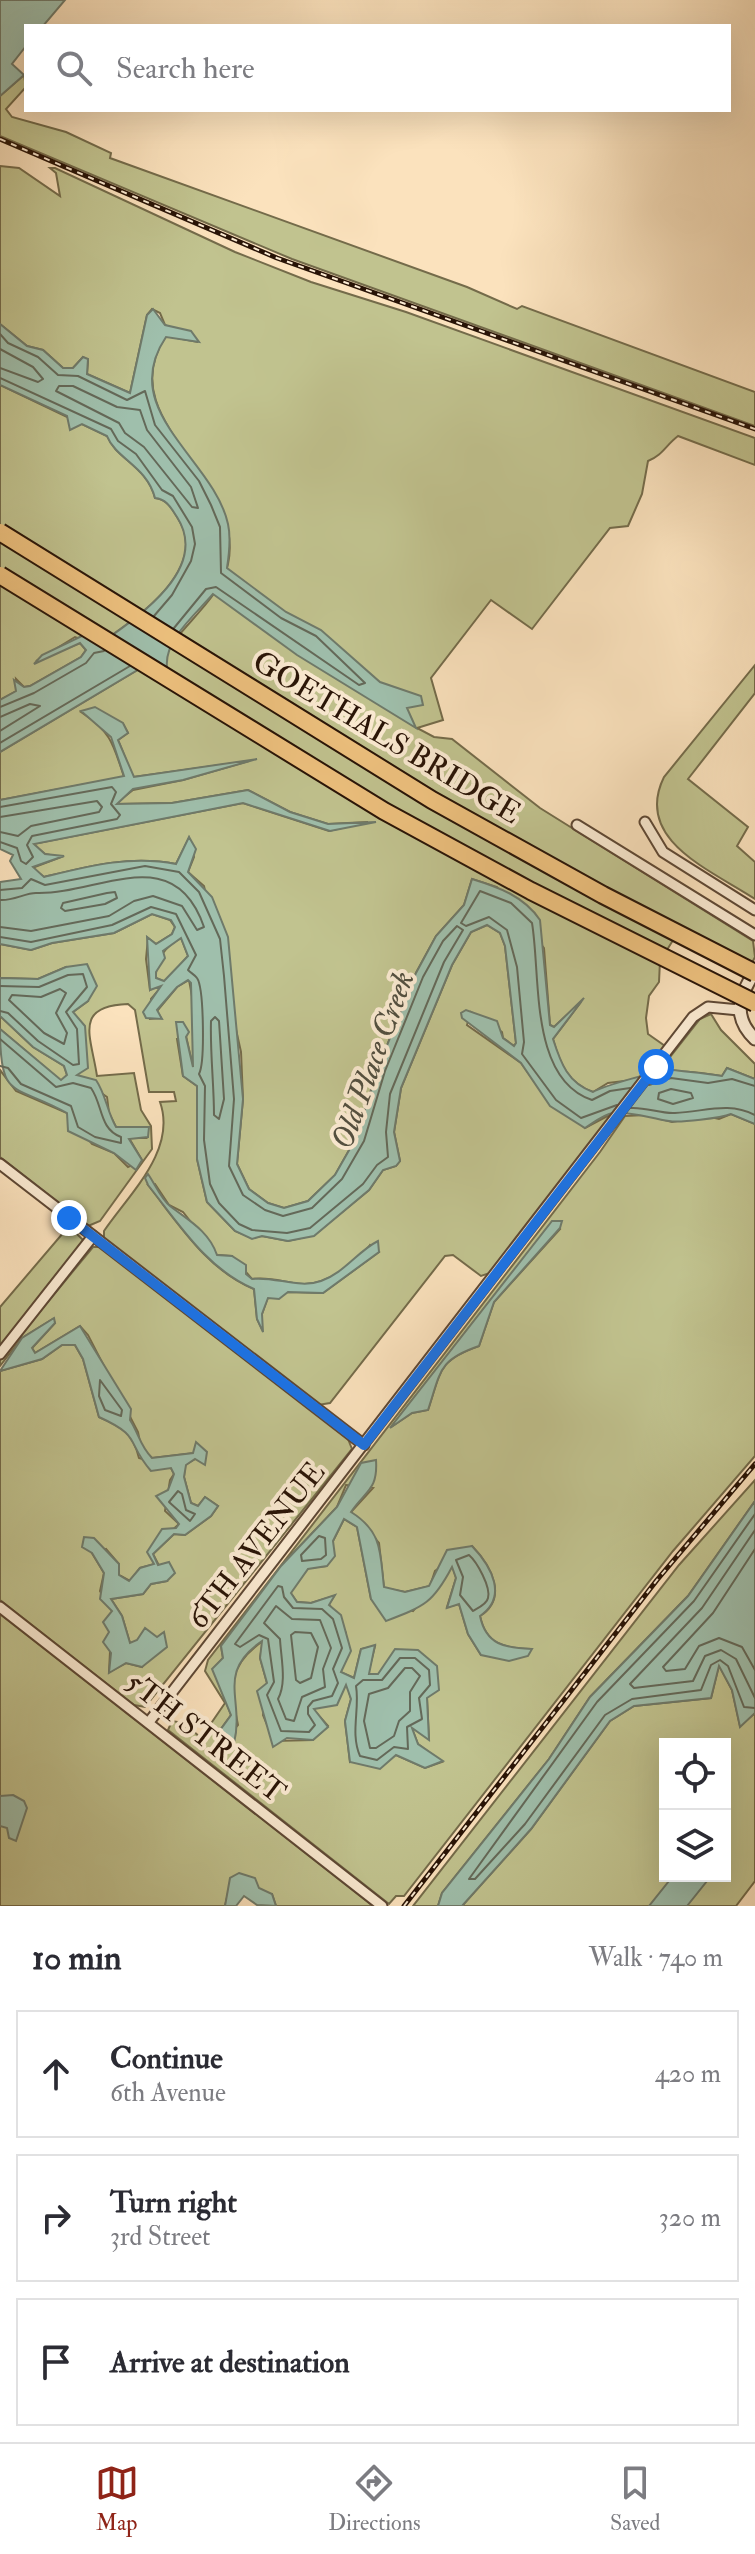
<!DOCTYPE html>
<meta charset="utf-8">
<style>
body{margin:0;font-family:"IM FELL Double Pica",serif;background:#f7f7f7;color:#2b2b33}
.controls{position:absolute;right:24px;bottom:24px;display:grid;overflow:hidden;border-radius:0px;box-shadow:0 8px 32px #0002}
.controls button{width:72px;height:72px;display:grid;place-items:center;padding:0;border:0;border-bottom:2px solid #e1e1e2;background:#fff;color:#2b2b33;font:40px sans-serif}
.stop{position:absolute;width:24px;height:24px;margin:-18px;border:6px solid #1a73e8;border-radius:50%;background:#fff}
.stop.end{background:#1a73e8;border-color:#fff;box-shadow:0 2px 8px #0008}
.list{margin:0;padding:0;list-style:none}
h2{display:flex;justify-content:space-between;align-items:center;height:104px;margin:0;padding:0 32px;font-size:34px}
h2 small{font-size:26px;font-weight:400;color:#7c7c81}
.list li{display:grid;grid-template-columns:52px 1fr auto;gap:24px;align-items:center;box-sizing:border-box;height:128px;margin:0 16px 16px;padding:0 16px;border:2px solid #e1e1e2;border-radius:0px}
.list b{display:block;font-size:30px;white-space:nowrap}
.list p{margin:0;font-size:26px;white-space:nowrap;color:#7c7c81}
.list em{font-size:26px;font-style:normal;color:#7c7c81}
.icon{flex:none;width:44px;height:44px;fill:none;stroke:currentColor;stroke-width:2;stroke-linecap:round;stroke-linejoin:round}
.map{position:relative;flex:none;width:755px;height:1906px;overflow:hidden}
.search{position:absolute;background:#fff;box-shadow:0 8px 32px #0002;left:24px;right:24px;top:24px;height:88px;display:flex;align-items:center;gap:20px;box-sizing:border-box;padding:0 28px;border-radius:0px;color:#7c7c81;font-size:30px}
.sheet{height:536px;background:#fff}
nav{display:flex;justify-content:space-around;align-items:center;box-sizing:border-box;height:112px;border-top:2px solid #e1e1e2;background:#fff;font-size:22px;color:#7c7c81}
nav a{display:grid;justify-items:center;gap:4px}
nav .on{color:#8f2418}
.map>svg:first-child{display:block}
.green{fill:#c1c38f;stroke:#746b4a;stroke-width:2;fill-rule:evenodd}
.water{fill:#9fbfac;stroke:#6f7a6a;stroke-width:2;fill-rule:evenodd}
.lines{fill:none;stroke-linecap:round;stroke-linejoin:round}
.shore{stroke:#646959;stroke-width:2}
.minor-casing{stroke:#5d4734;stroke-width:13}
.tertiary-casing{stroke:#5d4734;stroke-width:15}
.minor{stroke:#fcecd4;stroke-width:9}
.tertiary{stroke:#fcecd4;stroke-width:11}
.rail-casing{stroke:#281306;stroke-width:5}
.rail{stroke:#fcecd4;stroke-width:2;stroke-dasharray:6;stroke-linecap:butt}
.motorway-bridge-casing{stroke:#281306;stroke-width:20;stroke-linecap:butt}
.motorway-bridge{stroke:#eec17e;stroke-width:16}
.route{stroke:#1a73e8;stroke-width:10}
.labels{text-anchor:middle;stroke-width:8;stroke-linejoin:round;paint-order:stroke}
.street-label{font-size:30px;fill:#281306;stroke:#fcecd4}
.water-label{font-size:32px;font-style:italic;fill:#524f40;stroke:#fcecd4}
</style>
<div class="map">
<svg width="755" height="1906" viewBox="0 0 755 1906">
<rect width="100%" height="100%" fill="#fbe2bd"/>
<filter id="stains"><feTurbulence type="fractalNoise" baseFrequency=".0025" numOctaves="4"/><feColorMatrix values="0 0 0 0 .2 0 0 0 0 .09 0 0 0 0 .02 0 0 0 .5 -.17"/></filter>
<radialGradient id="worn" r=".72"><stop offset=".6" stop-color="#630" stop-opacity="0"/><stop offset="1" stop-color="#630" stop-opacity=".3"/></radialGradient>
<g class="green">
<polygon points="24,75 26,87 6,109 12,117 66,132 111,153 110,158 467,287 517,309 522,306 755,392 755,426 292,259 0,136 0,96"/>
<path d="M0 166 19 168 60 196 56 173 50 168H55L235 252 311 282 406 312 755 438V465L678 436C666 445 663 455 648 461L642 494 628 526 610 528 532 629 491 600 431 678 443 720 417 728 434 737 452 739 540 808 753 941 755 957 751 965 680 929 660 961 659 982 649 996 646 1018 648 1034 665 1046 641 1079 608 1083 593 1092C568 1083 560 1064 553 1039L581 1002 554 1027 550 1025 544 948 497 887 472 879 464 905 436 936 416 973 378 1068 356 1138 335 1175 308 1201 284 1208 268 1203 249 1189 237 1164 243 1099 241 1052 204 886 188 872 194 857 189 838 176 864C130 855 89 866 44 877L32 868 61 857 45 854 33 844 243 803 329 831 368 822 328 824 290 812 248 790 172 803 115 804 133 790 183 780 249 761 133 777 118 740 128 733 123 724 94 708 81 712C111 732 113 743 124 777L0 800V752L151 662 166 667 165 654C183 624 220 599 228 564 247 476 109 421 166 336L198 342 165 325 160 313 152 309 147 315 130 393 87 374 88 360 83 357 73 368H63L43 350 27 346 0 324Z"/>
<path d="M0 385 107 436C116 459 147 466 155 498 168 499 174 512 180 522 208 572 131 622 98 645L75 637 36 661 80 643 86 650 81 657 30 686 24 687 16 679 17 691 0 700Z"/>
<path d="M755 665V693L688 779 748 827 737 846 755 862V899C711 870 633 840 664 777Z"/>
<path d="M152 914 170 920 175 927 172 934 156 944 148 938 146 959 150 990 163 981 156 978C155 960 165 946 181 938L188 956 151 999 150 1019 161 1018 157 1011 177 987 189 980 194 1007 193 1067 186 1036 177 1039 183 1076 197 1086V1159L207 1202 235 1231 252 1238 262 1236 288 1241 314 1235 369 1190 383 1170 396 1166 400 1161 394 1132 401 1088 452 965 471 932 487 925 500 933 505 946 516 1043 514 1046 503 1038 502 1032 471 1012 467 1025 521 1063 541 1091 585 1128 615 1112 490 1273 481 1276 453 1255 445 1256 330 1403 318 1405 104 1239V1231C130 1193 177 1150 160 1102L176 1101 174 1092H149L135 1010 128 1004C73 1006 91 1036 97 1076L134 1073 141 1110 151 1126 152 1149 100 1221 88 1226 0 1157V1070L16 1091 67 1113 92 1144 114 1153 128 1167 142 1160 129 1138H145L132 1129 116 1127 109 1113 107 1097 76 1075 73 1012 88 1001 66 967 38 979 0 978V944L31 950 52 943 114 933ZM155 1184 169 1205 183 1212 217 1255 232 1256 252 1279C271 1276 285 1283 303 1284 327 1285 356 1263 370 1245L379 1252 323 1293 288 1292 268 1297 262 1314V1329L257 1319 254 1289C207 1270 179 1224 148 1185Z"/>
<path d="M711 1014 721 1030 755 1064V1079L727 1068 722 1076C703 1073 674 1068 656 1075L700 1019Z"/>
<polygon points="0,1016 33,1047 64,1066 67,1075 61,1081 0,1029"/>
<path d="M731 1114 755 1124V1456L673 1551 404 1896H396L389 1904 168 1730 172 1721 184 1723 201 1738 225 1703 205 1671 208 1660 600 1152 625 1116 645 1115 672 1122 706 1116 719 1119ZM552 1222 560 1229 494 1302 479 1346C438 1360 441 1371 428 1410L412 1413 391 1427ZM346 1485 373 1488 351 1512 379 1543 384 1588 405 1592 430 1586 435 1571 472 1546C492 1567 508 1598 480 1616 486 1645 504 1648 531 1649L481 1655 468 1634 459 1604 447 1607 456 1578 452 1565 413 1611 371 1599 357 1527 344 1519 333 1541 326 1566 308 1568 290 1592 297 1602 311 1603 334 1596 329 1604 346 1633 340 1672 354 1678 361 1649 375 1646 368 1674H378L427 1698 429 1739 411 1726 418 1744 442 1762 425 1768 396 1755 350 1762 345 1721 351 1699 347 1684 313 1709 328 1726 313 1740 274 1741 263 1715 267 1683 260 1658 263 1641C228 1665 230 1686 238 1725L216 1750 218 1733 231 1715 213 1669 223 1658 221 1646 281 1566 337 1507Z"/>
<polygon points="69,1226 84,1241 0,1346 0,1307"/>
<path d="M93 1247H102L348 1439 352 1449 145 1707 134 1705 0 1600V1371L42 1359 62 1345H75L83 1359 99 1417C122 1427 133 1433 139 1458L171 1468 174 1474 170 1480 165 1511 179 1524 148 1552 155 1564 140 1568 130 1581 119 1575V1564L106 1549 92 1553 104 1573 100 1591 112 1611 109 1672 126 1663 142 1667 163 1633 157 1638 130 1643 122 1616 111 1599 143 1594 151 1584 167 1581 153 1554 174 1534 185 1535 211 1516 218 1506 205 1497 198 1506 191 1503 184 1477 185 1465 195 1459 194 1453 152 1458 141 1447 138 1432 88 1335 80 1326 35 1353 32 1348 55 1323 53 1319 22 1338 0 1366V1360Z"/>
<polygon points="755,1480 755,1501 688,1596 590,1697 549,1759 442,1893 438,1906 413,1906 679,1565"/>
<polygon points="0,1614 373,1906 276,1906 272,1894 228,1893 225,1906 0,1906"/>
<path d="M719 1665 732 1690 740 1726 755 1713V1881L736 1906H462L531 1829 610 1721 634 1706 711 1698ZM665 1744H725V1876H665Z"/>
</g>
<g class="water">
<polygon points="0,0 65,0 43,26 26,26 26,46 12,64 24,75 0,96"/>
<path d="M153 309 165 325 191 331 199 342 166 337C116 411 214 459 228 524 231 537 229 555 227 568L286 612 321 630 380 682 421 696 423 705 407 708 416 728 297 655 213 594C196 614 164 640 167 667L151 662 0 752V700L16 691 14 680 24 687 30 686 81 657 86 650 80 643 34 664 42 655 86 634 98 645C135 619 211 570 177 517 171 508 167 499 155 498 147 466 116 459 107 436L82 424 70 430 67 416 0 385V324L27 346 43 350 63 368H73L83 357 88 359 87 374 130 393 147 315Z"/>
<path d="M95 707 123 723 128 733 118 740 134 777 257 759 183 780 133 789 117 804 172 803 248 790 290 812 328 824 376 822 330 831 243 803 34 844 45 854 64 856 33 867 44 877C89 866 130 855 176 864L189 837 196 849 188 872 212 897 228 937 243 1099 237 1164 249 1189 268 1203 284 1208 308 1201 335 1175 356 1138 378 1068 416 973 436 936 464 905 472 879C498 887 524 896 540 920L550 1025 554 1027 584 998 553 1039C561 1064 568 1083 593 1092 603 1086 662 1069 673 1070 690 1072 705 1073 722 1076L727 1068 755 1079V1124L731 1114C721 1118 680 1123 669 1121 652 1119 631 1111 613 1113 604 1114 593 1123 585 1128L550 1106 521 1063 462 1018 461 1013 466 1010 497 1021 503 1038 514 1046 516 1043 505 946 500 933 487 925 471 932 452 965 401 1088 394 1132 400 1161 396 1166 383 1170 369 1190 314 1236 288 1241 262 1236 252 1239 235 1231 207 1202 197 1159V1086L183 1076 176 1022H183L189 1032 186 1037 193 1067 191 983 188 980 177 987 157 1010 162 1019 146 1018 143 1012 161 986 150 990 147 937 156 944 172 934 175 927 171 920 152 914 114 933 52 943 31 950 0 944V882L21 879 10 861 13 855 0 849V800L124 776 111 737 81 711ZM181 938 188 956 164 981 156 978V972L165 958 163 951Z"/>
<path d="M87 964 97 986 88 1001 73 1012 85 1026 88 1068 77 1075 96 1080C106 1095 107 1111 116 1127H149L148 1137 129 1139 142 1160 136 1170 114 1153 68 1131 67 1113C13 1083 0 1101 0 1029L61 1080 67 1075 64 1066 33 1047 0 1016V978L38 979 66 967Z"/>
<path d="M148 1174C155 1184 161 1199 170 1206 188 1220 209 1231 217 1255L232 1256 246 1265V1274L252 1279C275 1276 299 1289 321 1281 344 1273 358 1251 378 1241L379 1252 323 1293 288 1292 279 1299 268 1298 262 1314 263 1332 257 1319 254 1289C207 1269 179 1224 148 1185L145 1178Z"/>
<path d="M552 1221H562L560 1228 494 1302 479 1346C438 1360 441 1371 428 1410L412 1413 390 1428Z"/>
<path d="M54 1318 55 1323 32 1348 35 1353 80 1326 131 1409 130 1420C139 1434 140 1446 152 1458L193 1453 196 1442 207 1452 205 1465 195 1459 186 1465 184 1477 191 1503 198 1506 205 1497 218 1506 211 1516 185 1535 174 1534 153 1554 158 1565 169 1562 175 1573 167 1581 151 1584 143 1594 111 1599 122 1616 130 1643 137 1640 145 1628 157 1637 164 1632 167 1647 142 1667 126 1663 109 1673 111 1653 103 1642 109 1632 103 1622 112 1611 100 1599 104 1573 92 1553 82 1547 84 1537 94 1538 119 1564V1575L129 1581 140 1568 154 1564 147 1552 162 1529 176 1528 179 1524 156 1496 168 1490 174 1474 171 1468 151 1471C125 1441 143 1437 99 1417L83 1359 75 1345H62L42 1359 0 1371 22 1338Z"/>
<path d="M376 1460C378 1490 366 1490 351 1512 383 1532 380 1553 384 1587L405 1592 429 1586 447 1550 472 1546C492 1567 508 1597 480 1616 486 1645 505 1648 532 1649L528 1656 509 1661 481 1655 468 1634 459 1604 447 1608 456 1578 452 1567C433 1603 425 1606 386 1621L371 1599 357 1527 344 1519 333 1541 335 1556 327 1566 308 1569 291 1593 297 1602 311 1603 335 1595 329 1605 341 1615 351 1651 341 1672 354 1678 361 1649 375 1645 369 1674H378L395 1649 418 1650 437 1666 439 1690 427 1698 429 1740 412 1728 418 1744 443 1761 425 1768 396 1755 380 1769 350 1762 345 1721 351 1699 346 1685 337 1705 314 1709 328 1727 313 1740 287 1738 273 1747 257 1691 267 1683 260 1658 262 1641C215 1673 245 1700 234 1743L215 1750 218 1733 231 1715 212 1669 223 1658 221 1646 281 1566 337 1507 361 1463Z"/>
<polygon points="755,1501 755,1713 740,1727 732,1690 719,1666 711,1698 634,1706 610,1721 531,1829 462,1906 438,1906 442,1893 549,1759 590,1697 688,1596"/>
<polygon points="13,1795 24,1801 27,1808 16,1841 9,1838 7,1828 0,1826 0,1796"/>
<polygon points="239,1873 255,1878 259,1888 272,1894 276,1906 257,1905 244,1896 236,1906 225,1906 230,1878"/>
<polygon points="673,1876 711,1876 687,1906 649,1906"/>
</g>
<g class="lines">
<g class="shore">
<polyline points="0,334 8,343 38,357 58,375 78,376 127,400 145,391 155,425 199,481 211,505 220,527 221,573 281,618 316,636 365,683 359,685 216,587 206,589 174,628"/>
<polyline points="0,349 33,367 43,379 38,382 0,368"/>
<polyline points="0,378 111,429 118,441 136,454 162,490 173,496 192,527 195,544 191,561 172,595 154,616"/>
<polygon points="73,386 117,407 140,410 147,430 191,487 198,508 192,507 144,447 125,433 119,423 56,391 59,386"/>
<polyline points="0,707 34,693 86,663 94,653 104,651"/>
<polyline points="0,717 30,704 40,706 0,731"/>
<polyline points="0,743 130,666"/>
<polyline points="0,807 112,787 116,792 111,804 120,815 117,819 32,836 27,845 33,857 26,864 21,861 17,848 0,842"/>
<polyline points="0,817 97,801 102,807 99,812 31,826 18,836 0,832"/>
<path d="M0 890 22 888 31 879 45 885 145 866 179 872 199 892 220 939 224 976 234 1099 229 1166 243 1195 265 1210 283 1216 312 1208 342 1179 364 1141 385 1071 423 977 443 941 457 926 463 930 444 962 390 1094 386 1132 388 1157 377 1165 363 1184 310 1228 287 1233 252 1230 239 1224 219 1203 210 1184 204 1140 205 1086 199 1074C205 1063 204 988 197 978 195 975 191 973 188 970L196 955 176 914 151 907 112 925 31 942 0 937"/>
<polygon points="107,893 115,892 117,898 105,904 65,911 61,908 63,903"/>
<path d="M0 900C13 901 25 893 36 893 98 895 174 839 204 927L197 930 182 906 153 896 134 901 109 916 31 931 0 927"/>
<polyline points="0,986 39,987 68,975 83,974 87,987 66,1012 77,1029 79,1064 73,1065 38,1041 8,1013 0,1011"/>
<polygon points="60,989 66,993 56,1013 67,1033 64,1044 44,1033 9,1000 12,995 41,997"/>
<path d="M215 1017 219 1021 224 1099 219 1119 214 1115C214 1084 210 1053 211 1021Z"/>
<path d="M0 1039 56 1087 73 1083 91 1088C103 1105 99 1129 121 1137V1143L95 1137 78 1127 71 1106 21 1084 8 1068 0 1066"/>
<polyline points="649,1085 671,1078 708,1083 732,1079 755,1086"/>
<polygon points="671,1089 691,1093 693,1098 673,1104 658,1099 659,1093"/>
<path d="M617 1105 581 1118 556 1100 522 1054 524 1042 517 967 507 930 489 917 466 926 461 923 480 891 511 903 532 923C541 976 529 1079 592 1100L610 1091 630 1088"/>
<path d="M631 1108C646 1107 661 1114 675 1113 704 1112 728 1101 755 1115"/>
<polygon points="100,1380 122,1410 121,1416 105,1410 99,1396"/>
<polygon points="178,1491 182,1494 186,1510 195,1514 190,1521 169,1502"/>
<polyline points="755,1514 694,1601 597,1702 469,1879 475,1879 525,1824 605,1715 632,1699 701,1690 711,1665 720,1660 728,1666 744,1707 755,1708"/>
<polyline points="755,1530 702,1608 630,1684 634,1688 693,1681 705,1656 721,1650 736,1659 755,1698"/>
<polygon points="319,1536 325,1538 326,1555 321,1559 302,1561 301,1555"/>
<polyline points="755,1549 713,1613 663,1667 666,1671 685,1669 699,1646 719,1638 742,1647 755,1670"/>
<path d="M469 1555C477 1562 491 1587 488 1598 487 1604 478 1608 473 1611L460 1595 463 1577 456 1560Z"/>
<polygon points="278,1586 282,1587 284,1597 293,1608 322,1609 333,1619 342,1648 333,1669 338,1683 332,1696 313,1701 308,1707 308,1714 315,1725 309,1732 281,1731 267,1695 274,1682 268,1639 259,1635 240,1647 235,1644"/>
<path d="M276 1606 292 1619 320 1620 331 1648 323 1669 325 1687 302 1697 294 1721 286 1719 278 1699C287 1682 281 1659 280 1639L264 1623Z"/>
<polygon points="295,1632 311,1633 318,1647 311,1678 300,1683 296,1680 291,1635"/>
<path d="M400 1658H415L429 1670 430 1685 419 1698 422 1719 407 1727 408 1749 394 1747 377 1760 360 1756C350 1733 360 1709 356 1686L363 1680H382Z"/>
<polygon points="405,1668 412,1668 420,1676 410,1692 410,1711 399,1721 394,1736 376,1748 370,1748 364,1721 369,1694 388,1688"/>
</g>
<g class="minor-casing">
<g id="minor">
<polyline points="645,822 663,852 755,910"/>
<polyline points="577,825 755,935"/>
<polyline points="0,1164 364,1445"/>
<polyline points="0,1354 93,1236"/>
<polyline points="0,1607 382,1906"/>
<polyline points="149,1722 693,1017 708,1007 739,1010"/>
</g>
</g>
<g class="tertiary-casing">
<path id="tertiary" d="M755 971C740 995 731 1016 755 1039"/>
</g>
<use href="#minor" class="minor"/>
<use href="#tertiary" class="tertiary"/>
<g class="rail-casing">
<g id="rail">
<polyline points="0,139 277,258 755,429"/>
<polyline points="404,1906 657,1580 755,1464"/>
</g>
</g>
<use href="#rail" class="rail"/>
<g class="motorway-bridge-casing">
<g id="motorway-bridge">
<polyline points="0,532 432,800 603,895 755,973"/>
<polyline points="0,575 384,811 531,891 755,1003"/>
</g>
</g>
<use href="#motorway-bridge" class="motorway-bridge"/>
</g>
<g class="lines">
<polyline class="route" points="69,1218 364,1445 656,1067"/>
</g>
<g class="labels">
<g class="street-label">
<text transform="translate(387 737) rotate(31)" y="10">GOETHALS BRIDGE</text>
<text transform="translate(256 1545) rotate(-52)" y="10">6TH AVENUE</text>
<text transform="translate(206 1737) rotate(38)" y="10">5TH STREET</text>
</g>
<g class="water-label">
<text transform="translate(372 1060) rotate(-70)" y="11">Old Place Creek</text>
</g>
</g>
<rect width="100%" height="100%" filter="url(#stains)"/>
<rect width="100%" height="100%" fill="url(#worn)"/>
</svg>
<div class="controls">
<button><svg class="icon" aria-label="locate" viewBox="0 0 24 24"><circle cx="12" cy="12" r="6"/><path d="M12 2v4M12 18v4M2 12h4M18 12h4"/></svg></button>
<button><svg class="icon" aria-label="layers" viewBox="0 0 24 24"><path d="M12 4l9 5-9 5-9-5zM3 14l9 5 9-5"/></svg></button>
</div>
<div class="stop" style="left:656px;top:1067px"></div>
<div class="stop end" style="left:69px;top:1218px"></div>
<div class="search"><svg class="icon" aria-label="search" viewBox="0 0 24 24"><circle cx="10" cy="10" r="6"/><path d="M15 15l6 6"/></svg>Search here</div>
</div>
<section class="sheet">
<h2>10 min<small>Walk · 740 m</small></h2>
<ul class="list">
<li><svg class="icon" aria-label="ahead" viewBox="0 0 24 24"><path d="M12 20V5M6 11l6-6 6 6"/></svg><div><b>Continue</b><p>6th Avenue</p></div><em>420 m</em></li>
<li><svg class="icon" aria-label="right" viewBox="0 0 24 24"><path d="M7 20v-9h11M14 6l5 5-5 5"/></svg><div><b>Turn right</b><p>3rd Street</p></div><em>320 m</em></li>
<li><svg class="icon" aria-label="arrive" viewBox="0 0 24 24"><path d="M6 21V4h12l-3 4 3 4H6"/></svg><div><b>Arrive at destination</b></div></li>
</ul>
</section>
<nav>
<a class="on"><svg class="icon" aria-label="map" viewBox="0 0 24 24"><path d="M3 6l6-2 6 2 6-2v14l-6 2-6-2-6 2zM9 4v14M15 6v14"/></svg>Map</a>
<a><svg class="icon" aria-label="directions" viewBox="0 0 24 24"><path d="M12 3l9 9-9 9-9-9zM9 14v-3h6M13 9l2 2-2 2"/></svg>Directions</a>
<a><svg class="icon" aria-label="saved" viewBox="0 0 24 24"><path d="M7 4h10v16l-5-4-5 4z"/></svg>Saved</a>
</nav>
